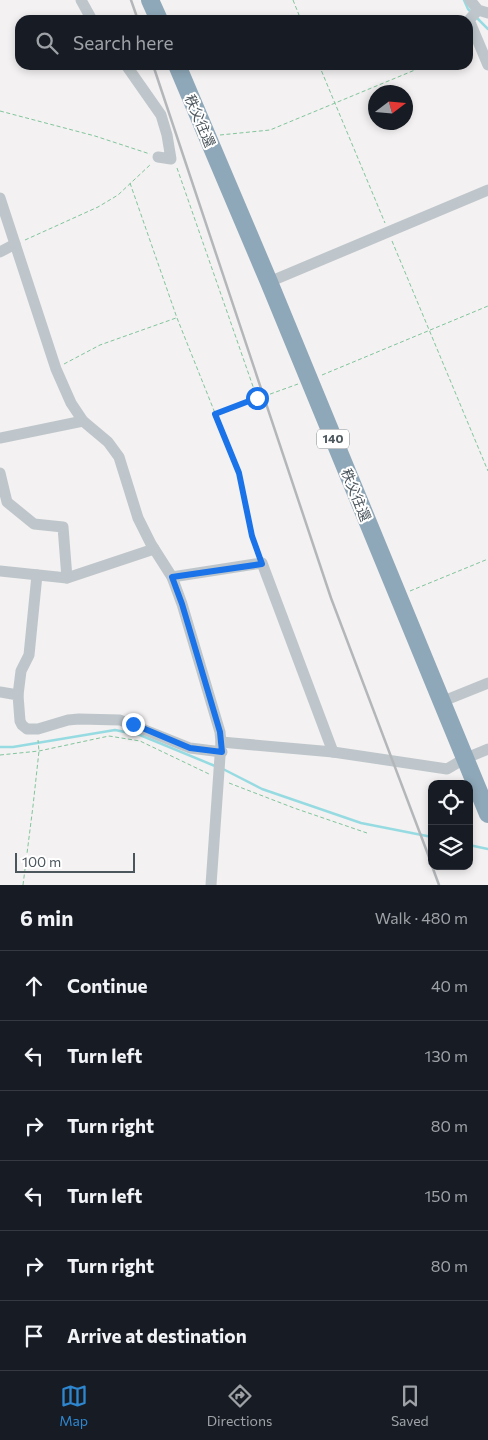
<!DOCTYPE html>
<meta charset="utf-8">
<style>
body{margin:0;font-family:Commissioner,"Noto Sans JP",sans-serif;background:#242831;color:#f1f3f6}
.controls{position:absolute;right:15px;bottom:15px;display:grid;overflow:hidden;border-radius:10px;box-shadow:0 2px 8px #0003}
.controls button{width:45px;height:45px;display:grid;place-items:center;padding:0;border:0;border-bottom:1px solid #363941;background:#171b24;color:#f1f3f6;font:25px sans-serif}
.compass{position:absolute;left:368px;top:85px;width:45px;height:45px;border-radius:50%;background:#171b24;box-shadow:0 2px 8px #0003;rotate:74deg}
.scale{position:absolute;left:15px;bottom:12px;width:120px;box-sizing:border-box;padding-left:5px;border:2px solid #4b565c;border-top:0;font-size:14px;line-height:18px;white-space:nowrap;color:#4b565c;-webkit-text-stroke:4px #fff;paint-order:stroke}
.stop{position:absolute;width:15px;height:15px;margin:-11px;border:4px solid #1a73e8;border-radius:50%;background:#fff}
.stop.end{background:#1a73e8;border-color:#fff;box-shadow:0 1px 5px #0008}
.list{margin:0;padding:0;list-style:none}
h2{display:flex;justify-content:space-between;align-items:center;height:65px;margin:0;padding:0 20px;font-size:21px}
h2 small{font-size:16px;font-weight:400;color:#9ea1a6}
.list li{display:grid;grid-template-columns:32px 1fr auto;gap:15px;align-items:center;box-sizing:border-box;height:70px;padding:0 20px;border-top:1px solid #363941}
.list b{display:block;font-size:19px;white-space:nowrap}
.list em{font-size:16px;font-style:normal;color:#9ea1a6}
.icon{flex:none;width:28px;height:28px;fill:none;stroke:currentColor;stroke-width:2;stroke-linecap:round;stroke-linejoin:round}
.map{position:relative;flex:none;width:488px;height:885px;overflow:hidden}
.search{position:absolute;background:#171b24;box-shadow:0 2px 8px #0003;left:15px;right:15px;top:15px;height:55px;display:flex;align-items:center;gap:12px;box-sizing:border-box;padding:0 18px;border-radius:15px;color:#9ea1a6;font-size:19px}
.sheet{height:485px;background:#171b24}
nav{display:flex;justify-content:space-around;align-items:center;box-sizing:border-box;height:70px;border-top:1px solid #363941;background:#171b24;font-size:14px;color:#9ea1a6}
nav a{display:grid;justify-items:center;gap:2px}
nav .on{color:#2e86cf}
.map>svg:first-child{display:block}
.lines{fill:none;stroke-linecap:round;stroke-linejoin:round}
.stream{stroke:#97dbe2;stroke-width:2.5}
.path{stroke:#81c59c;stroke-width:1;stroke-dasharray:4 2.5;stroke-linecap:butt}
.minor{stroke:#bec6cb;stroke-width:11}
.highway{stroke:#8ea8b9;stroke-width:18}
.rail{stroke:#b4b7ba;stroke-width:2.5}
.route{stroke:#1a73e8;stroke-width:6}
.labels{text-anchor:middle;stroke-width:4;stroke-linejoin:round;paint-order:stroke}
.shield{fill:#fff;stroke:#81898d;stroke-width:1}
.shield-label{font-size:12px;font-weight:bold;fill:#4b565c}
.street-label{font-size:14px;fill:#4b565c;stroke:#fff}
</style>
<div class="map">
<svg width="488" height="885" viewBox="0 0 488 885">
<rect width="100%" height="100%" fill="#f3f1f1"/>
<g class="lines">
<g class="stream">
<polyline points="464,0 468,9 472,13"/>
<polyline points="476,17 488,29"/>
<polyline points="0,747 13,747 115,730 140,735 215,766"/>
<polyline points="223,769 262,789 361,823 432,837"/>
<polyline points="469,845 488,849"/>
</g>
<g class="path">
<polyline points="293,0 301,20"/>
<polyline points="319,65 385,223"/>
<polyline points="0,111 95,136 150,154"/>
<polyline points="220,135 270,130 427,65"/>
<polyline points="177,168 257,398"/>
<path d="M130 183 177 318 239 473C246 500 248 527 258 553"/>
<polyline points="25,240 98,207 118,195 151,164"/>
<polyline points="392,241 488,471"/>
<polyline points="64,364 100,345 176,318"/>
<polyline points="322,375 488,306"/>
<polyline points="215,414 298,384"/>
<polyline points="410,591 488,559"/>
<polyline points="0,755 39,751 109,736 140,741 209,774"/>
<polyline points="229,783 294,808 367,833"/>
<polyline points="23,885 33,806 39,751 38,740"/>
</g>
<g class="minor">
<polyline points="81,0 92,20"/>
<polyline points="470,0 478,10 488,13"/>
<polyline points="478,10 469,20 488,65"/>
<polyline points="126,65 161,115 167,135 171,159 158,157"/>
<polyline points="0,198 56,369 71,403 83,421 108,442 119,457 138,518 151,544 172,577 182,604 220,732 221,742 211,885"/>
<polyline points="0,252 15,244"/>
<polyline points="269,282 488,190"/>
<polyline points="0,438 83,421"/>
<polyline points="0,473 7,502 34,524 63,527 67,578"/>
<polyline points="0,571 67,578 154,549"/>
<polyline points="172,577 262,563 333,752"/>
<polyline points="0,692 18,695 20,721 22,725 27,729 38,729 68,720 79,719 120,720 190,748 222,752"/>
<polyline points="18,695 21,671 29,655 37,575"/>
<polyline points="441,702 488,683"/>
<polyline points="221,742 333,752 447,769 464,759 488,749"/>
</g>
<g class="highway">
<polyline points="150,0 159,20"/>
<polyline points="177,65 269,282 488,814"/>
</g>
<g class="rail">
<polyline points="131,0 138,20"/>
<polyline points="153,65 331,598 432,865"/>
<polyline points="432,866 439,885"/>
</g>
</g>
<g class="lines">
<polyline class="route" points="133,724 190,748 222,752 220,732 182,604 172,577 262,564 252,536 239,473 215,414 257,398"/>
</g>
<g class="labels">
<rect class="shield" x="317" y="429.5" width="32" height="19" rx="4"/>
<g class="shield-label">
<text x="333" y="443">140</text>
</g>
<g class="street-label">
<text transform="translate(200 121) rotate(67)" y="5">秩父往還</text>
<text transform="translate(356 495) rotate(68)" y="5">秩父往還</text>
</g>
</g>
</svg>
<div class="controls">
<button><svg class="icon" aria-label="locate" viewBox="0 0 24 24"><circle cx="12" cy="12" r="6"/><path d="M12 2v4M12 18v4M2 12h4M18 12h4"/></svg></button>
<button><svg class="icon" aria-label="layers" viewBox="0 0 24 24"><path d="M12 4l9 5-9 5-9-5zM3 14l9 5 9-5"/></svg></button>
</div>
<svg class="compass" viewBox="-18 -18 36 36"><path d="M0-13l5 13h-10z" fill="#e53935"/><path d="M0 13l5-13h-10z" fill="#9ea1a6"/></svg>
<div class="scale">100 m</div>
<div class="stop" style="left:257px;top:398px"></div>
<div class="stop end" style="left:133px;top:724px"></div>
<div class="search"><svg class="icon" aria-label="search" viewBox="0 0 24 24"><circle cx="10" cy="10" r="6"/><path d="M15 15l6 6"/></svg>Search here</div>
</div>
<section class="sheet">
<h2>6 min<small>Walk · 480 m</small></h2>
<ul class="list">
<li><svg class="icon" aria-label="ahead" viewBox="0 0 24 24"><path d="M12 20V5M6 11l6-6 6 6"/></svg><div><b>Continue</b></div><em>40 m</em></li>
<li><svg class="icon" aria-label="left" viewBox="0 0 24 24"><path d="M17 20v-9H6M10 6l-5 5 5 5"/></svg><div><b>Turn left</b></div><em>130 m</em></li>
<li><svg class="icon" aria-label="right" viewBox="0 0 24 24"><path d="M7 20v-9h11M14 6l5 5-5 5"/></svg><div><b>Turn right</b></div><em>80 m</em></li>
<li><svg class="icon" aria-label="left" viewBox="0 0 24 24"><path d="M17 20v-9H6M10 6l-5 5 5 5"/></svg><div><b>Turn left</b></div><em>150 m</em></li>
<li><svg class="icon" aria-label="right" viewBox="0 0 24 24"><path d="M7 20v-9h11M14 6l5 5-5 5"/></svg><div><b>Turn right</b></div><em>80 m</em></li>
<li><svg class="icon" aria-label="arrive" viewBox="0 0 24 24"><path d="M6 21V4h12l-3 4 3 4H6"/></svg><div><b>Arrive at destination</b></div></li>
</ul>
</section>
<nav>
<a class="on"><svg class="icon" aria-label="map" viewBox="0 0 24 24"><path d="M3 6l6-2 6 2 6-2v14l-6 2-6-2-6 2zM9 4v14M15 6v14"/></svg>Map</a>
<a><svg class="icon" aria-label="directions" viewBox="0 0 24 24"><path d="M12 3l9 9-9 9-9-9zM9 14v-3h6M13 9l2 2-2 2"/></svg>Directions</a>
<a><svg class="icon" aria-label="saved" viewBox="0 0 24 24"><path d="M7 4h10v16l-5-4-5 4z"/></svg>Saved</a>
</nav>
